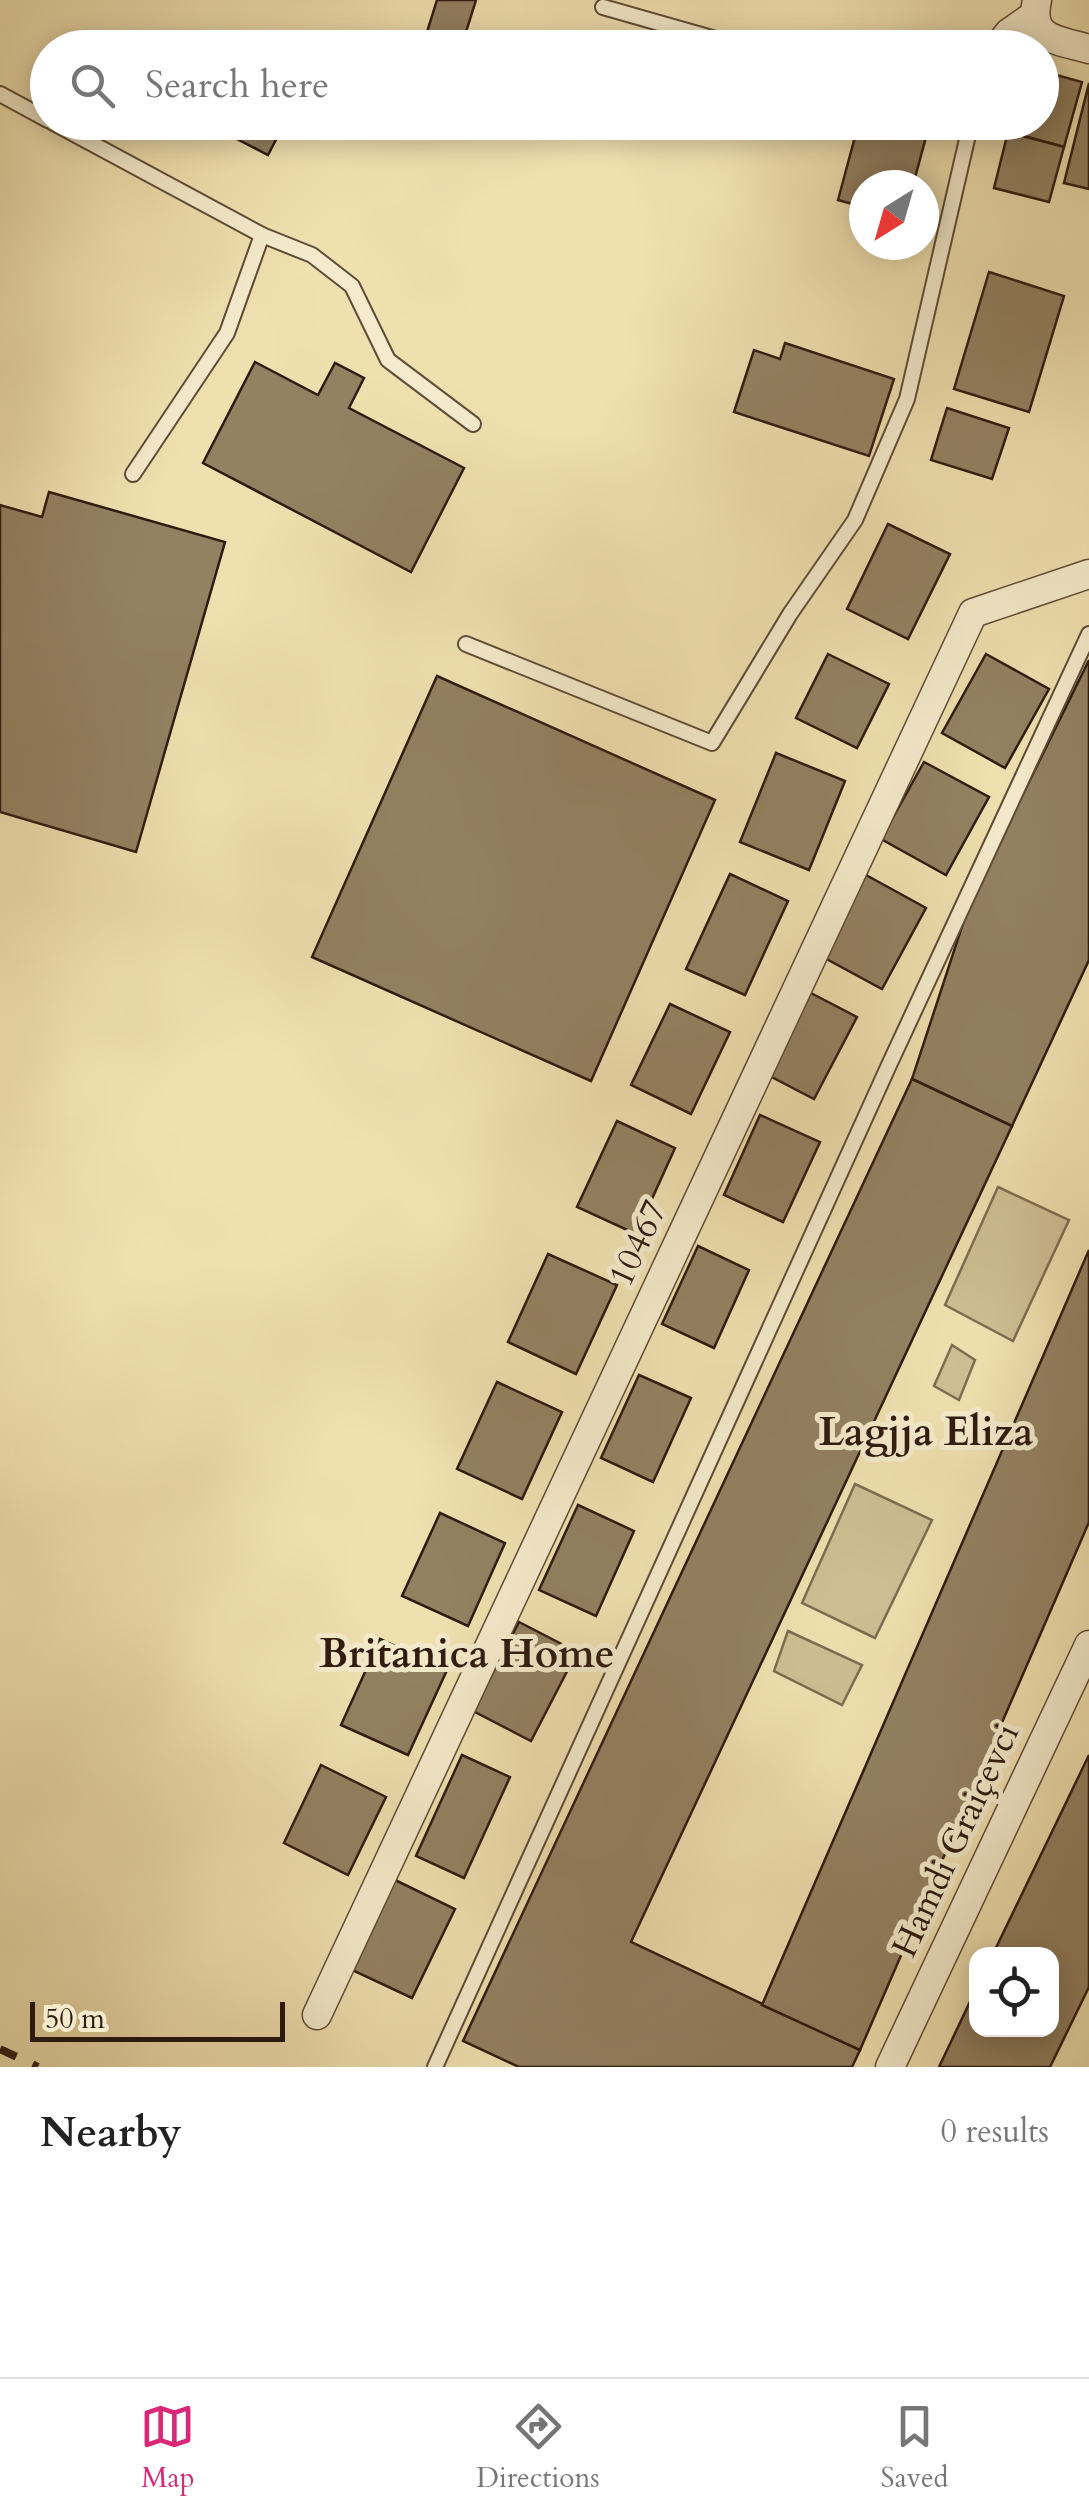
<!DOCTYPE html>
<meta charset="utf-8">
<style>
body{margin:0;font-family:Cardo,serif;background:#f2f2f2;color:#222}
.controls{position:absolute;right:30px;bottom:30px;display:grid;overflow:hidden;border-radius:20px;box-shadow:0 5px 25px #0003}
.controls button{width:90px;height:90px;display:grid;place-items:center;padding:0;border:0;border-bottom:2px solid #e0e0e0;background:#fff;color:#222;font:50px sans-serif}
.compass{position:absolute;left:849px;top:170px;width:90px;height:90px;border-radius:50%;background:#fff;box-shadow:0 5px 25px #0003;rotate:217deg}
.scale{position:absolute;left:30px;bottom:25px;width:255px;box-sizing:border-box;padding-left:10px;border:5px solid #2f1b0e;border-top:0;font-size:28px;line-height:35px;white-space:nowrap;color:#2f1b0e;-webkit-text-stroke:8px #f5ebcc;paint-order:stroke}
.list{margin:0;padding:0;list-style:none}
h2{display:flex;justify-content:space-between;align-items:center;height:130px;margin:0;padding:0 40px;font-size:42px}
h2 small{font-size:32px;font-weight:400;color:#767676}
.icon{flex:none;width:55px;height:55px;fill:none;stroke:currentColor;stroke-width:2;stroke-linecap:round;stroke-linejoin:round}
.map{position:relative;flex:none;width:1089px;height:2067px;overflow:hidden}
.search{position:absolute;background:#fff;box-shadow:0 5px 25px #0003;left:30px;right:30px;top:30px;height:110px;display:flex;align-items:center;gap:25px;box-sizing:border-box;padding:0 35px;border-radius:55px;color:#767676;font-size:38px}
.sheet{height:310px;background:#fff}
nav{display:flex;justify-content:space-around;align-items:center;box-sizing:border-box;height:140px;border-top:2px solid #e0e0e0;background:#fff;font-size:28px;color:#767676}
nav a{display:grid;justify-items:center;gap:5px}
nav .on{color:#db2777}
.map>svg:first-child{display:block}
.green{fill:#cfbf94;stroke:#7f6d51;stroke-width:2.5}
.building{fill:#938162;stroke:#2f1b0e;stroke-width:2.5}
.lines{fill:none;stroke-linecap:round;stroke-linejoin:round}
.lane-casing{stroke:#5f4c36;stroke-width:18}
.street-casing{stroke:#5f4c36;stroke-width:31}
.lane{stroke:#f5ebcc;stroke-width:14}
.street{stroke:#f5ebcc;stroke-width:28}
.rail{stroke:#2f1b0e;stroke-width:8;stroke-dasharray:18 18;stroke-linecap:butt}
.labels{text-anchor:middle;stroke-width:10;stroke-linejoin:round;paint-order:stroke}
.street-label{font-size:35px;fill:#2f1b0e;stroke:#f5ebcc}
.quarter-label{font-size:40px;font-weight:bold;fill:#2f1b0e;stroke:#f5ebcc}
</style>
<div class="map">
<svg width="1089" height="2067" viewBox="0 0 1089 2067">
<rect width="100%" height="100%" fill="#f0e0b0"/>
<filter id="stains"><feTurbulence type="fractalNoise" baseFrequency=".002" numOctaves="4"/><feColorMatrix values="0 0 0 0 .2 0 0 0 0 .09 0 0 0 0 .02 0 0 0 .5 -.17"/></filter>
<radialGradient id="worn" r=".72"><stop offset=".6" stop-color="#630" stop-opacity="0"/><stop offset="1" stop-color="#630" stop-opacity=".3"/></radialGradient>
<g class="green">
<polygon points="998,1187 1069,1220 1013,1341 945,1305"/>
<polygon points="952,1345 975,1360 959,1400 934,1386"/>
<polygon points="855,1484 932,1520 875,1638 802,1603"/>
<polygon points="788,1631 862,1665 842,1705 774,1671"/>
</g>
<g class="building">
<polygon points="437,0 476,0 461,48 422,48"/>
<polygon points="1042,71 1082,82 1064,147 998,129 1000,122 1042,122"/>
<polygon points="1089,83 1089,189 1064,183"/>
<polygon points="204,122 285,122 268,155"/>
<polygon points="859,122 874,122 926,137 913,185 864,185 864,207 838,200"/>
<polygon points="1008,132 1064,147 1049,202 994,188"/>
<polygon points="989,272 1064,296 1029,412 954,389"/>
<polygon points="785,343 894,379 869,456 734,412 754,350 780,359"/>
<polygon points="255,362 318,395 335,363 364,378 349,408 464,468 411,572 203,463"/>
<polygon points="947,408 1009,428 992,479 931,460"/>
<polygon points="49,492 225,542 136,852 0,812 0,505 42,517"/>
<polygon points="888,524 950,554 908,639 847,609"/>
<polygon points="828,654 889,684 857,748 796,718"/>
<polygon points="986,654 1049,689 1005,768 942,733"/>
<polygon points="1089,660 1089,960 1012,1126 912,1079 970,902"/>
<polygon points="437,676 715,800 591,1081 312,957"/>
<polygon points="776,753 845,781 809,870 740,842"/>
<polygon points="924,762 989,797 946,875 881,839"/>
<polygon points="730,874 788,901 745,995 686,969"/>
<polygon points="866,875 926,908 882,989 821,956"/>
<polygon points="809,992 857,1017 814,1099 766,1074"/>
<polygon points="670,1004 730,1032 691,1114 631,1085"/>
<polygon points="912,1079 1012,1126 631,1942 860,2050 852,2067 519,2067 463,2041"/>
<polygon points="760,1115 820,1142 783,1222 724,1195"/>
<polygon points="617,1121 675,1148 636,1234 577,1207"/>
<polygon points="698,1246 749,1270 714,1348 662,1324"/>
<polygon points="1089,1250 1089,1522 860,2050 762,2005"/>
<polygon points="548,1254 617,1285 576,1374 508,1342"/>
<polygon points="639,1375 691,1398 653,1482 601,1458"/>
<polygon points="497,1382 562,1412 522,1499 457,1469"/>
<polygon points="578,1505 634,1531 596,1616 539,1590"/>
<polygon points="440,1513 505,1543 468,1626 402,1596"/>
<polygon points="519,1622 577,1652 531,1741 473,1711"/>
<polygon points="380,1639 447,1670 408,1755 341,1725"/>
<polygon points="462,1755 510,1777 464,1878 416,1856"/>
<polygon points="1089,1755 1089,1987 1050,2067 939,2067 976,1989 976,2030 1052,2030 1052,1954 993,1954"/>
<polygon points="321,1765 386,1797 348,1875 284,1843"/>
<polygon points="395,1880 455,1909 412,1998 352,1970"/>
</g>
<g class="lines">
<g class="lane-casing">
<g id="lane">
<polyline points="603,7 747,48"/>
<polyline points="0,94 48,120"/>
<polyline points="52,122 262,235 227,333 133,474"/>
<polyline points="262,235 312,255 352,286 388,360 473,424"/>
<polyline points="466,644 712,743 790,614 855,520 907,399 971,122"/>
<polyline points="435,2067 889,1065 1089,634"/>
</g>
</g>
<g class="street-casing">
<g id="street">
<path d="M1037 0C1028 40 1058 40 1089 49"/>
<polyline points="997,48 1009,33 1033,16"/>
<polyline points="317,2015 973,613 1089,574"/>
<polyline points="890,2067 1089,1645"/>
</g>
</g>
<use href="#lane" class="lane"/>
<use href="#street" class="street"/>
<polyline class="rail" points="0,2049 38,2067"/>
</g>
<g class="labels">
<g class="street-label">
<text transform="translate(637 1243) rotate(-65)" y="12">10467</text>
<text transform="translate(955 1840) rotate(-65)" y="12">Hamdi Graiçevci</text>
</g>
<g class="quarter-label">
<text x="926" y="1445">Lagjja Eliza</text>
<text x="467" y="1667">Britanica Home</text>
</g>
</g>
<rect width="100%" height="100%" filter="url(#stains)"/>
<rect width="100%" height="100%" fill="url(#worn)"/>
</svg>
<div class="controls">
<button><svg class="icon" aria-label="locate" viewBox="0 0 24 24"><circle cx="12" cy="12" r="6"/><path d="M12 2v4M12 18v4M2 12h4M18 12h4"/></svg></button>
</div>
<svg class="compass" viewBox="-18 -18 36 36"><path d="M0-13l5 13h-10z" fill="#e53935"/><path d="M0 13l5-13h-10z" fill="#767676"/></svg>
<div class="scale">50 m</div>
<div class="search"><svg class="icon" aria-label="search" viewBox="0 0 24 24"><circle cx="10" cy="10" r="6"/><path d="M15 15l6 6"/></svg>Search here</div>
</div>
<section class="sheet">
<h2>Nearby<small>0 results</small></h2>
<ul class="list">
</ul>
</section>
<nav>
<a class="on"><svg class="icon" aria-label="map" viewBox="0 0 24 24"><path d="M3 6l6-2 6 2 6-2v14l-6 2-6-2-6 2zM9 4v14M15 6v14"/></svg>Map</a>
<a><svg class="icon" aria-label="directions" viewBox="0 0 24 24"><path d="M12 3l9 9-9 9-9-9zM9 14v-3h6M13 9l2 2-2 2"/></svg>Directions</a>
<a><svg class="icon" aria-label="saved" viewBox="0 0 24 24"><path d="M7 4h10v16l-5-4-5 4z"/></svg>Saved</a>
</nav>
